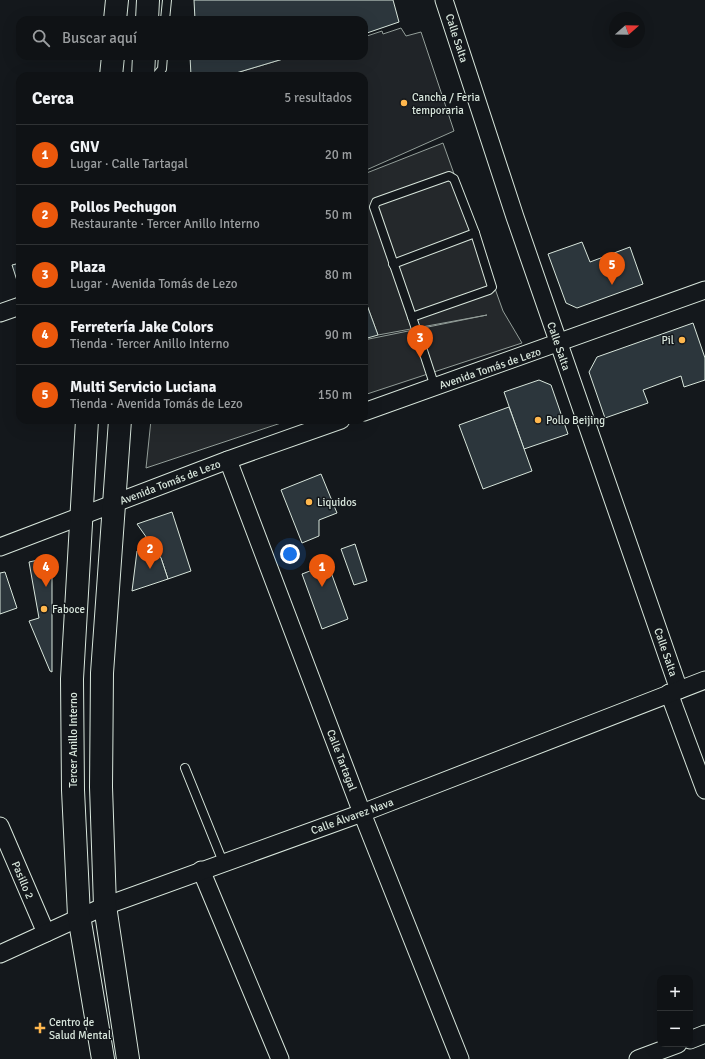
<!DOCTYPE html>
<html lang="es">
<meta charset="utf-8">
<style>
body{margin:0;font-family:Signika,sans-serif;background:#1d2022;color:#f1f3f6}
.controls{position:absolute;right:12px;bottom:12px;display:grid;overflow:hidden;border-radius:8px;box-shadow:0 4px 16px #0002}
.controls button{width:36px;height:36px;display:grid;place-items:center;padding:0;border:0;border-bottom:1px solid #2f3234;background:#0f1215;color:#f1f3f6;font:20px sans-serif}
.compass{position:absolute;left:609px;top:12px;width:36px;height:36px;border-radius:50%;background:#0f1215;box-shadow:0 4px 16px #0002;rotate:70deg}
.you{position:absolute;left:290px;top:554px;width:14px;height:14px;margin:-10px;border:3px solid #fff;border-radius:50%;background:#1a73e8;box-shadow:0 0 0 6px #1a73e833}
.badge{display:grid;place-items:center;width:26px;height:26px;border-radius:50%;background:#ea580c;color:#fff;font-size:13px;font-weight:700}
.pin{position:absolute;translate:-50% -33px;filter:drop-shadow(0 1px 2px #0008)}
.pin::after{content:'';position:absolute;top:21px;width:14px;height:12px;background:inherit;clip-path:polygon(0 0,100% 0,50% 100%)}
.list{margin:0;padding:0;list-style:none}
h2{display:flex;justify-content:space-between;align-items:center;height:52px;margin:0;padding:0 16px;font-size:17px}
h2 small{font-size:13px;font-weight:400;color:#9b9ea0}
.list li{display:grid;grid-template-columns:26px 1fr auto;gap:12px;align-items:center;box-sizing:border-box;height:60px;padding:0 16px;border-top:1px solid #2f3234}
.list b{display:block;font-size:15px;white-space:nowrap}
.list p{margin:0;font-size:13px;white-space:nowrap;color:#9b9ea0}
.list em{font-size:13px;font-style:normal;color:#9b9ea0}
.icon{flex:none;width:22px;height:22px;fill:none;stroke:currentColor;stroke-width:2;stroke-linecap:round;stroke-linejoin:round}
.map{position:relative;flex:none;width:705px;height:1059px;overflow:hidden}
.search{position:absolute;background:#0f1215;box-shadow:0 4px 16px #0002;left:16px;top:16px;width:352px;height:44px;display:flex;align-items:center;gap:10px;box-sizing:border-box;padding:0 14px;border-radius:12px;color:#9b9ea0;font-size:15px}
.panel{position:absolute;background:#0f1215;box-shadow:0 4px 16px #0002;left:16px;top:72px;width:352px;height:352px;border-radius:12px}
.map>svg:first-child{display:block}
.green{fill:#202428;stroke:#939e99}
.parking{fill:#24282b;stroke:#939e99}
.building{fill:#2c363c;stroke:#d8e6dc}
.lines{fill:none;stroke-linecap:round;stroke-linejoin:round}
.service-casing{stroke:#d8e6dc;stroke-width:10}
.minor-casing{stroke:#d8e6dc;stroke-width:19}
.secondary-casing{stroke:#d8e6dc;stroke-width:24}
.service{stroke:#14181c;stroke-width:8}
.minor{stroke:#14181c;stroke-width:17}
.secondary{stroke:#14181c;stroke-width:22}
.poi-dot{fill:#ffb74d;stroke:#14181c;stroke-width:1.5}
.labels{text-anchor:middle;stroke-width:3;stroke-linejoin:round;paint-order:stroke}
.street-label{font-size:11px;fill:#d8e6dc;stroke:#14181c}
.poi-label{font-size:11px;fill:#d8e6dc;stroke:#14181c;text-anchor:start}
</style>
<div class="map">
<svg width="705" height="1059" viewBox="0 0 705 1059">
<rect width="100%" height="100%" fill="#14181c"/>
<polygon class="green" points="401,28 406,36 421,32 454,131 364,171 364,76 226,76 293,56 364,56 364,37 382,31 383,34"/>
<g class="parking">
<polygon points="443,143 503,311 522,343 364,395 364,340 487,315 378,335 364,297 364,174"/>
<polygon points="151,420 290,420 146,468"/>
</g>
<g class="building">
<polygon points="194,0 393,0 399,22 364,34 364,20 195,20"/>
<polygon points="190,56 293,56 226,76 191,76"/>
<polygon points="582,242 590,262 630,247 643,284 577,308 566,303 548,254"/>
<polygon points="20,263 20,290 12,265"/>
<polygon points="364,297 378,335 364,339"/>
<polygon points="693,323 705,358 705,380 684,387 681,376 643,390 648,403 605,418 589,372 597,357"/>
<polygon points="539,380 551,385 568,434 524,449 504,392"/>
<polygon points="509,407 532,471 483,489 459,425"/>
<polygon points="321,474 337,513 319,520 319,536 302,543 281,490"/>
<polygon points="172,512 191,571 168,579 161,558 137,524"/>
<polygon points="355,544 367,581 354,585 341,549"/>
<polygon points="153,547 161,558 168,579 132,591 137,551"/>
<polygon points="52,557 52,672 50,671 29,621 39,618 29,562"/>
<polygon points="328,564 348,619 322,629 302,574"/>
<polygon points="5,572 17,608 0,614 0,573"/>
</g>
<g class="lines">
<g class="service-casing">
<g id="service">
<polyline points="165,20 167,0"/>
<polyline points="156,76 162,69 163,56"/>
<polygon points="449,176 454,179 475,233 492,287 489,290 412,317 374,207 376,202"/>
<polyline points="393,264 475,233"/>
<polyline points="412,317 435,387"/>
<polyline points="185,768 223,862"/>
</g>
</g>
<g class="minor-casing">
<g id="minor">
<polyline points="444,0 515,217 679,690"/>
<polyline points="0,313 20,306"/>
<polyline points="364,412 705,290"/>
<polyline points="228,460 362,813 460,1059"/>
<polyline points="0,547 228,460 341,420"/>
<polyline points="669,693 705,790"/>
<polyline points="0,826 46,933"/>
<polyline points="201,870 280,1059"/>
<polyline points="0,954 105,906 362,813 705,680"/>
<polyline points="690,1040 705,1034"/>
<polyline points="638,1059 678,1044"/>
</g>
</g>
<g class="secondary-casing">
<g id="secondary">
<polyline points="115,20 117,0"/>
<polyline points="147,20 148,0"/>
<polyline points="111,76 113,56"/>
<polyline points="143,76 144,56"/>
<polyline points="87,420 72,679 73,790 79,916 103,1059"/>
<polyline points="120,420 102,673 101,787 105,906 128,1059"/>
</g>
</g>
<use href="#service" class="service"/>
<use href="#minor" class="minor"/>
<use href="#secondary" class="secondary"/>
</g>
<g class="poi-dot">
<circle cx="404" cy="103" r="4"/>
<circle cx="682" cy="340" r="4"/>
<circle cx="538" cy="420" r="4"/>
<circle cx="309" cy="502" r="4"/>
<circle cx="44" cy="609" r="4"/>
<path d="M38 1022h4v4h4v4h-4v4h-4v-4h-4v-4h4z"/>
</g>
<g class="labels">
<g class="street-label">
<text transform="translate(457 38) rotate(72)" y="4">Calle Salta</text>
<text transform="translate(559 346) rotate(71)" y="4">Calle Salta</text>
<text transform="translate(490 368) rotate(-19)" y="4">Avenida Tomás de Lezo</text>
<text transform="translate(170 482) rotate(-21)" y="4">Avenida Tomás de Lezo</text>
<text transform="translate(666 652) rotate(71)" y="4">Calle Salta</text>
<text transform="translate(73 740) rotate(-90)" y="4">Tercer Anillo Interno</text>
<text transform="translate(342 760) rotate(69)" y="4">Calle Tartagal</text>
<text transform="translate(352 816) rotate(-20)" y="4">Calle Álvarez Nava</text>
<text transform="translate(23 880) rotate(67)" y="4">Pasillo 2</text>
</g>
<g class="poi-label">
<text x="412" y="101">Cancha / Feria<tspan x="412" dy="13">temporaria</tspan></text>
<text x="674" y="344" text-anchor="end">Pil</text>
<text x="546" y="424">Pollo Beijing</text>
<text x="317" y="506">Liquidos</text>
<text x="52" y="613">Faboce</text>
<text x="49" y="1026">Centro de<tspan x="49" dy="13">Salud Mental</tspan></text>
</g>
</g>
</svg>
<div class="controls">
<button>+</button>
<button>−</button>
</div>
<svg class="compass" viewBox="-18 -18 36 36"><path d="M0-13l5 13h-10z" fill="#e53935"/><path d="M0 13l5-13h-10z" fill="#9b9ea0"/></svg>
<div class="you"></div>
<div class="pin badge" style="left:322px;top:587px">1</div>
<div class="pin badge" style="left:150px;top:569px">2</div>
<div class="pin badge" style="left:420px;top:358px">3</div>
<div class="pin badge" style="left:46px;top:587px">4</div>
<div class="pin badge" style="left:612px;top:285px">5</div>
<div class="search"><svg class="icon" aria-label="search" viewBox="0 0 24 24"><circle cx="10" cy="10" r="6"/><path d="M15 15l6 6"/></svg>Buscar aquí</div>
<section class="panel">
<h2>Cerca<small>5 resultados</small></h2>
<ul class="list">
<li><span class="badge">1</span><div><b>GNV</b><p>Lugar · Calle Tartagal</p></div><em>20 m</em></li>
<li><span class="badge">2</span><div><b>Pollos Pechugon</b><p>Restaurante · Tercer Anillo Interno</p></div><em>50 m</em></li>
<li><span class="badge">3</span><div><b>Plaza</b><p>Lugar · Avenida Tomás de Lezo</p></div><em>80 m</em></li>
<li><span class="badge">4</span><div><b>Ferretería Jake Colors</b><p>Tienda · Tercer Anillo Interno</p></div><em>90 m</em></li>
<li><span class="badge">5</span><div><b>Multi Servicio Luciana</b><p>Tienda · Avenida Tomás de Lezo</p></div><em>150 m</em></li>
</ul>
</section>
</div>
